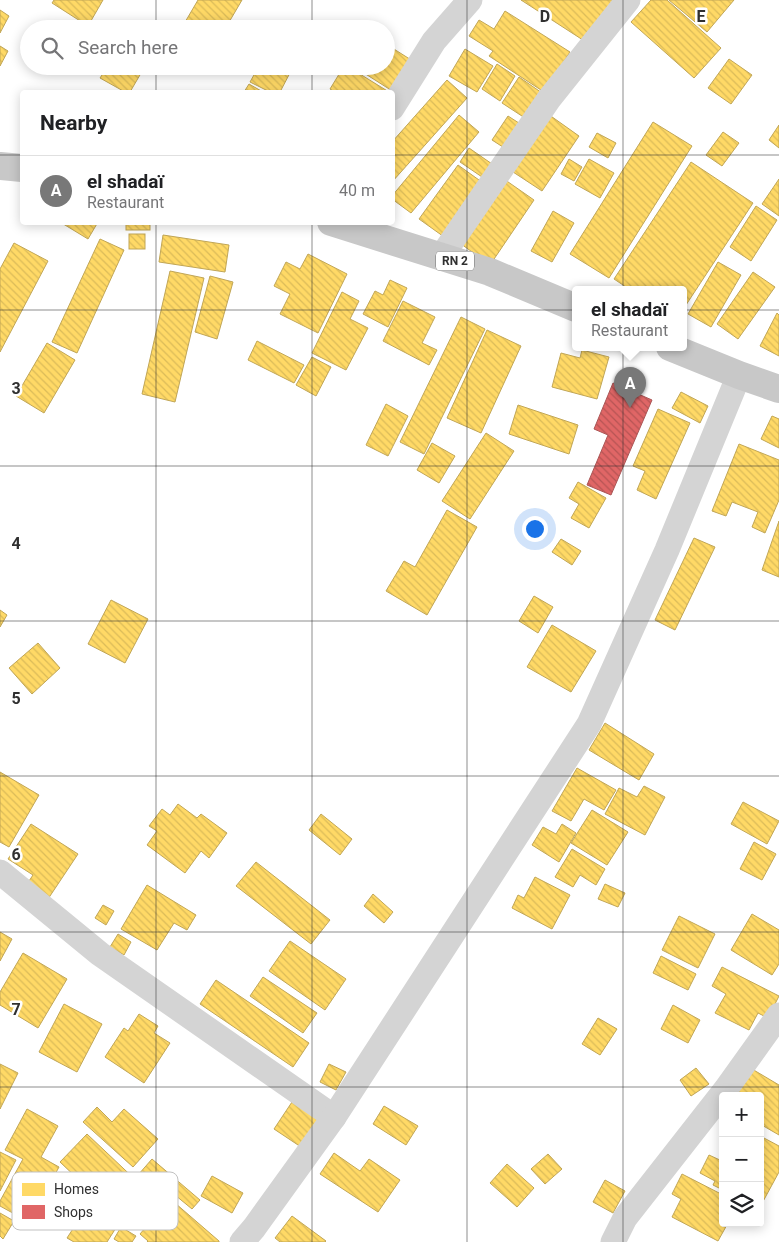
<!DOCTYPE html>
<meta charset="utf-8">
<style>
body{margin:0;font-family:Roboto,sans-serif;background:#f2f2f2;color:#202124}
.controls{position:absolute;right:15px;bottom:15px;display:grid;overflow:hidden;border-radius:5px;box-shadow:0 2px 12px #0003}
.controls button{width:45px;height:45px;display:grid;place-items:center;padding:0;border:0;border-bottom:1px solid #e0e0e0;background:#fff;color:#202124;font:25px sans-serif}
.you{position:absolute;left:534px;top:528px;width:18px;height:18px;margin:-12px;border:4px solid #fff;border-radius:50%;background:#1a73e8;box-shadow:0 0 0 8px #1a73e833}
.badge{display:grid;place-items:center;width:32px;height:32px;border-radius:50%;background:#787878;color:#fff;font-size:16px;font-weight:700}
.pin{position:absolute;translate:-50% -41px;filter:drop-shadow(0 1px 2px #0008)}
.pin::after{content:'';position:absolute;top:26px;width:18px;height:15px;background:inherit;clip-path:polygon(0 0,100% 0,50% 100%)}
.popup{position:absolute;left:572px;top:286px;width:115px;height:65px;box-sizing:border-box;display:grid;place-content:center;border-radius:5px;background:#fff;filter:drop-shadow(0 1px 4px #0005);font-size:16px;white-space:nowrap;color:#757577}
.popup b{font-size:19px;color:#202124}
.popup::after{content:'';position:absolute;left:50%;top:100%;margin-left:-10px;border:10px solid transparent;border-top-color:#fff}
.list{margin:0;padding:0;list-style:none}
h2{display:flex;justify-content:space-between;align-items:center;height:65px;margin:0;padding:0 20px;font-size:21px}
h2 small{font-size:16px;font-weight:400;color:#757577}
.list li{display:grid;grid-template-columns:32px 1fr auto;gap:15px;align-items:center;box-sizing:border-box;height:70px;padding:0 20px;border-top:1px solid #e0e0e0}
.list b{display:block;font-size:19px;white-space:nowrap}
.list p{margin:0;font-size:16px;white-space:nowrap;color:#757577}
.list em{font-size:16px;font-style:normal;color:#757577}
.icon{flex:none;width:28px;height:28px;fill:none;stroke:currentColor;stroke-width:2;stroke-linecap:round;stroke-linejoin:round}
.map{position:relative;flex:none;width:779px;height:1242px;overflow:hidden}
.search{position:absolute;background:#fff;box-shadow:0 2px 12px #0003;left:20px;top:20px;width:375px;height:55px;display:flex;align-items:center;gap:12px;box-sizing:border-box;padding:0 18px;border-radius:28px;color:#757577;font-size:19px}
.panel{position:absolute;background:#fff;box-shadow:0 2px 12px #0003;left:20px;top:90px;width:375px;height:135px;border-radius:5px}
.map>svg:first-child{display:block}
.homes{fill:url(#homes-back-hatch);stroke:#c1a656}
.shops{fill:url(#shops-back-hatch);stroke:#ab5656}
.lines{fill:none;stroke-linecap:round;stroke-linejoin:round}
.minor{stroke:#d4d4d4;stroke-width:25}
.primary{stroke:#c8c8c8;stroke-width:28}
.grid{fill:none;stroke:#303030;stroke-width:1;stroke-opacity:0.55}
.labels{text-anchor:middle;stroke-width:5;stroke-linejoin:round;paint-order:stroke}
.shield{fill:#fff;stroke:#6e6e6e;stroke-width:1}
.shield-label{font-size:12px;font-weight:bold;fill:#303030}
.key{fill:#fff;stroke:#c1c1c1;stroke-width:1}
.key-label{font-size:14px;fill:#303030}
.grid-label{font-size:16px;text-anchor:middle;font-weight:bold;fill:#303030;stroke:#fff;stroke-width:5;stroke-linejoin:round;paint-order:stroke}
</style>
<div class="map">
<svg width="779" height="1242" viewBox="0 0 779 1242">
<defs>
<pattern id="homes-back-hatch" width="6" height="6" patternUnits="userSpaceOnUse" patternTransform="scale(1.25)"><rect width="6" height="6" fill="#ffd966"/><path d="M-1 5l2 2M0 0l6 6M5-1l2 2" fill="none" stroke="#dbbb59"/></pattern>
<pattern id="shops-back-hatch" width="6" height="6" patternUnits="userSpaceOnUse" patternTransform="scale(1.25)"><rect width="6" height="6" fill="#e06666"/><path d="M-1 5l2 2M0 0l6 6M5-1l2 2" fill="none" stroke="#b65454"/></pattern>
</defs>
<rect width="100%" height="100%" fill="#fff"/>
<g class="homes">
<polygon points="54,0 103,0 88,26 52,3"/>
<polygon points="198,0 242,0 225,29 181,29"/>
<polygon points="521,0 613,0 586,42"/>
<polygon points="651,0 667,0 721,48 694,78 631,22"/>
<polygon points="669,0 734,0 707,32"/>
<polygon points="0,10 9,16 0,33"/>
<polygon points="505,11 570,52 544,92 489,56 493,51 469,36 479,20 494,29"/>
<polygon points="386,44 416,63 397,94 353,66 386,66"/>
<polygon points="0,46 8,51 0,66"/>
<polygon points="465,49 493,66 477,92 449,76"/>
<polygon points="729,59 752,75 731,104 708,88"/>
<polygon points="497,64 515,76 500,101 482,89"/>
<polygon points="108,66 141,66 144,68 130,92 125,92 100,78"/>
<polygon points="259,66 288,66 292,69 280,92 270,92 250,82"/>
<polygon points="344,66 347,66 389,92 335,92 330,89"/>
<polygon points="519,77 545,95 528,120 502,103"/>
<polygon points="447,80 467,98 392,182 392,142"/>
<polygon points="249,84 263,92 244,92"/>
<polygon points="548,114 579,136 542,191 510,170"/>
<polygon points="459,115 479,132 411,213 392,199 392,196"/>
<polygon points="508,116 522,125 506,149 492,140"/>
<polygon points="653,122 692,146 609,278 570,254"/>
<polygon points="779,125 779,148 769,140"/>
<polygon points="723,132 739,143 722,166 706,155"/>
<polygon points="597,133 616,143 608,158 589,147"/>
<polygon points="469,148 495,166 485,179 460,162"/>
<polygon points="569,159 582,167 574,181 561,174"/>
<polygon points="589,159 614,173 600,198 575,184"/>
<polygon points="691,162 753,203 684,308 684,289 629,289 614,279"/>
<polygon points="458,165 486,185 447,239 419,219"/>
<polygon points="501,177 534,200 490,265 457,241"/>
<polygon points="779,179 779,216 762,204"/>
<polygon points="756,206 777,220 751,261 730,247"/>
<polygon points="553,211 574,223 552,262 531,251"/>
<polygon points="60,222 98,222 88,239"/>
<rect x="126" y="222" width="24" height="8"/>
<rect x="129" y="234" width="16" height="15"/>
<polygon points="163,235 229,245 225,272 159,262"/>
<polygon points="100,239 124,250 77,353 52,342"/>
<polygon points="14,243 48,261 0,352 0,269"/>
<polygon points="308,254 347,274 318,333 280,314 290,294 274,286 286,262 300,269"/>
<polygon points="718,262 741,275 711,327 688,314"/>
<polygon points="170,271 204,278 175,402 142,394"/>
<polygon points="753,272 775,287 738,339 717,324"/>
<polygon points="210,276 233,282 217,339 195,332"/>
<polygon points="390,280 407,288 388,327 363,314 375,291 383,295"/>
<polygon points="342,292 359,301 350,319 368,328 346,370 312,353"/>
<polygon points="403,301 435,317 422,343 437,350 429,365 383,341"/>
<polygon points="777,313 779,315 779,356 760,346"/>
<polygon points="461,317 485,329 424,454 400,442"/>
<polygon points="487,330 521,346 481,433 447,418"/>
<polygon points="257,341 304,365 294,383 248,360"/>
<polygon points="47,343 75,360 44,413 16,396"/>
<polygon points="582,350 609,357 597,399 552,387 561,353 580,358"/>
<polygon points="312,357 331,367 316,396 296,385"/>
<polygon points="681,392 708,406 700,423 672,408"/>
<polygon points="386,404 408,416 388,456 366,445"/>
<polygon points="518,405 578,425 569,454 509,434"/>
<polygon points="658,409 690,423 656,499 637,490 645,471 633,466"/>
<polygon points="772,416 779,419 779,448 761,439"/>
<polygon points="486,433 514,451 470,519 442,501"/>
<polygon points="432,443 455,456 439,483 417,470"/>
<polygon points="739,444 779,460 779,500 765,533 752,527 758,512 732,502 726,516 712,511"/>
<polygon points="578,482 606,498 589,528 571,518 579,504 569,498"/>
<polygon points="447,510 477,527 427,615 386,591 404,561 415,567"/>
<polygon points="779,521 779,577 762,570"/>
<polygon points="694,538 715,547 675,630 655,620"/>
<polygon points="561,539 581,551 572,565 552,552"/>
<polygon points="534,596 553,607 538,633 519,621"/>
<polygon points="111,600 148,619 125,663 88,644"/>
<polygon points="0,610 7,615 0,627"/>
<polygon points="552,625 596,651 571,692 527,667"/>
<polygon points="38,643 60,668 32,694 9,668"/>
<polygon points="605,723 654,754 639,780 589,750"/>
<polygon points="577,768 616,790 604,810 584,799 571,821 552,811"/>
<polygon points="0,772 39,795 9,847 0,842"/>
<polygon points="644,786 665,797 645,835 605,814 619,788 637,797"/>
<polygon points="743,802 779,821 767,844 731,824"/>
<polygon points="178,804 197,818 201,814 227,833 209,858 201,851 185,873 147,845 157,831 149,826 162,809 170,815"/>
<polygon points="592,810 628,832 607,865 571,843"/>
<polygon points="321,814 352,839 340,855 309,830"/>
<polygon points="31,824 78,854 48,899 27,884 33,875 8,859"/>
<polygon points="562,824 576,833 559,862 532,845 543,827 556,834"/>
<polygon points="754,842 776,854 762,880 740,869"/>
<polygon points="572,849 605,869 596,885 580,875 573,887 555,877"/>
<polygon points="256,862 330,920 311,944 236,886"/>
<polygon points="535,877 570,895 552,929 512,908 518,895 524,898"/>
<polygon points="605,884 625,893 618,907 598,899"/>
<polygon points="147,885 196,915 187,930 174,923 157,950 121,929"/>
<polygon points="373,894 393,912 384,923 364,906"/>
<polygon points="103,905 114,911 106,925 95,918"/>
<polygon points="752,914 779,930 779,964 772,975 731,950"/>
<polygon points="679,916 715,934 698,968 662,950"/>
<polygon points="0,932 12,939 0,961"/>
<polygon points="118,934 131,942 124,955 110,947"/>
<polygon points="290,941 346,979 325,1010 269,971"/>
<polygon points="23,953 67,979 38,1028 0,1005 0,992"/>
<polygon points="661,956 696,974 688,990 653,973"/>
<polygon points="722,967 779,996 768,1018 758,1013 749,1030 715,1013 726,994 712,986"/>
<polygon points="263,977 317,1013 303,1033 250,996"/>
<polygon points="216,980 309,1043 293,1067 200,1004"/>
<polygon points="64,1004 102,1024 77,1072 39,1052"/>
<polygon points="673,1005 700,1020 688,1043 661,1029"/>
<polygon points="139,1014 158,1026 154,1033 170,1043 144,1083 105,1057 124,1028 128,1031"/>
<polygon points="598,1018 617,1029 600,1055 582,1044"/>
<polygon points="0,1064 18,1073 0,1109"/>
<polygon points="329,1064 346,1072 336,1090 320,1082"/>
<polygon points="696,1068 709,1084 691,1096 680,1080"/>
<polygon points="752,1069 779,1085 779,1135 760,1124 760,1096 736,1096"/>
<polygon points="292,1102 323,1122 304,1149 274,1129"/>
<polygon points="384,1106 418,1126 406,1145 373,1124"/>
<polygon points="97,1107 112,1122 124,1109 158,1139 133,1167 83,1122"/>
<polygon points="27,1109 58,1126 41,1157 59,1167 29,1222 0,1206 0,1201 23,1159 5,1150"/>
<polygon points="87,1134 142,1186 126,1202 111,1188 100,1200 60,1162"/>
<polygon points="764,1138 779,1146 779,1172 760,1207 760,1146"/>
<polygon points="0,1152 16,1160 0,1191"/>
<polygon points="334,1153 360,1171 369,1159 400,1180 378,1212 320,1174"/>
<polygon points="548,1154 562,1169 545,1184 531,1169"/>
<polygon points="709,1155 722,1161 723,1159 723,1190 713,1185 715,1181 700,1173"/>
<polygon points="152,1159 200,1200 192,1209 175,1195 170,1201 138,1175"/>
<polygon points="507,1164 534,1188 517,1207 490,1183"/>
<polygon points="682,1174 723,1195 723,1223 728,1223 718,1241 672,1217 681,1199 672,1194"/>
<polygon points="212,1176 243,1193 232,1213 201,1196"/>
<polygon points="605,1180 625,1191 613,1213 593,1202"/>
<polygon points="91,1201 121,1220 107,1242 74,1242 67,1238"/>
<polygon points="175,1203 219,1241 219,1242 147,1242 148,1241 140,1234 151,1221 162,1229 171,1218 165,1214"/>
<polygon points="0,1213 14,1221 3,1239 0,1236"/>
<polygon points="292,1216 326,1241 325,1242 280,1242 275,1238"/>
<polygon points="121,1227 136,1236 132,1242 119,1242 114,1239"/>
</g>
<polygon class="shops" points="613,383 652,400 611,495 587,485 608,435 594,429"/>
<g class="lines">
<g class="minor">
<polyline points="392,108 434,41 470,0"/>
<polyline points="441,257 549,99 628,0"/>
<polyline points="0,872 100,954 334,1117"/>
<polyline points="242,1242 254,1228 334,1117 589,724 667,550 739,375"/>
<polyline points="613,1242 625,1218 726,1089 779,1015"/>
</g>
<g class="primary">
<polyline points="0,166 22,168"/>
<polyline points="331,222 490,272 576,308"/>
<polyline points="670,347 739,375 779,389"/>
</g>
</g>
<path class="grid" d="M156 0V29M312 0V29M467 0V1242M623 0V1242M156 66V92M312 66V92M0 155H22M392 155H779M156 222V1242M312 222V1242M0 310H779M0 466H779M0 621H779M0 776H779M0 932H779M0 1087H779"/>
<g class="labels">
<rect class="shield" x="436" y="251.5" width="38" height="19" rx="4"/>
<g class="shield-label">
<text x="455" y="265">RN 2</text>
</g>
</g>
<rect x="12" y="1172" width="166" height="58" rx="8" class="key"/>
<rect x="22" y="1183" width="23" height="13" fill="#ffd966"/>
<rect x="22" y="1205" width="23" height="14" fill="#e06666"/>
<g class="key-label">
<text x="54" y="1194">Homes</text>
<text x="54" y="1217">Shops</text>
</g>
<g class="grid-label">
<text x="545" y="22">D</text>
<text x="701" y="22">E</text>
<text x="16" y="394">3</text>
<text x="16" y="549">4</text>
<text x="16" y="704">5</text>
<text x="16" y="860">6</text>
<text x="16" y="1015">7</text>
</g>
</svg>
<div class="controls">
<button>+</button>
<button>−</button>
<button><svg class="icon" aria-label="layers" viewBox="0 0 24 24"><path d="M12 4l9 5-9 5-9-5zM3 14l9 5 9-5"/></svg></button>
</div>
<div class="you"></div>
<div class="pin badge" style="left:630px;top:408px">A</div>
<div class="popup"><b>el shadaï</b>Restaurant</div>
<div class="search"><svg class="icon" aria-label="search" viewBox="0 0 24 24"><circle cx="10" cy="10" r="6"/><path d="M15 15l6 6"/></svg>Search here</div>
<section class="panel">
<h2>Nearby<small></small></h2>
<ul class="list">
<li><span class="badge">A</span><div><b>el shadaï</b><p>Restaurant</p></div><em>40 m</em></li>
</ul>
</section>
</div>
